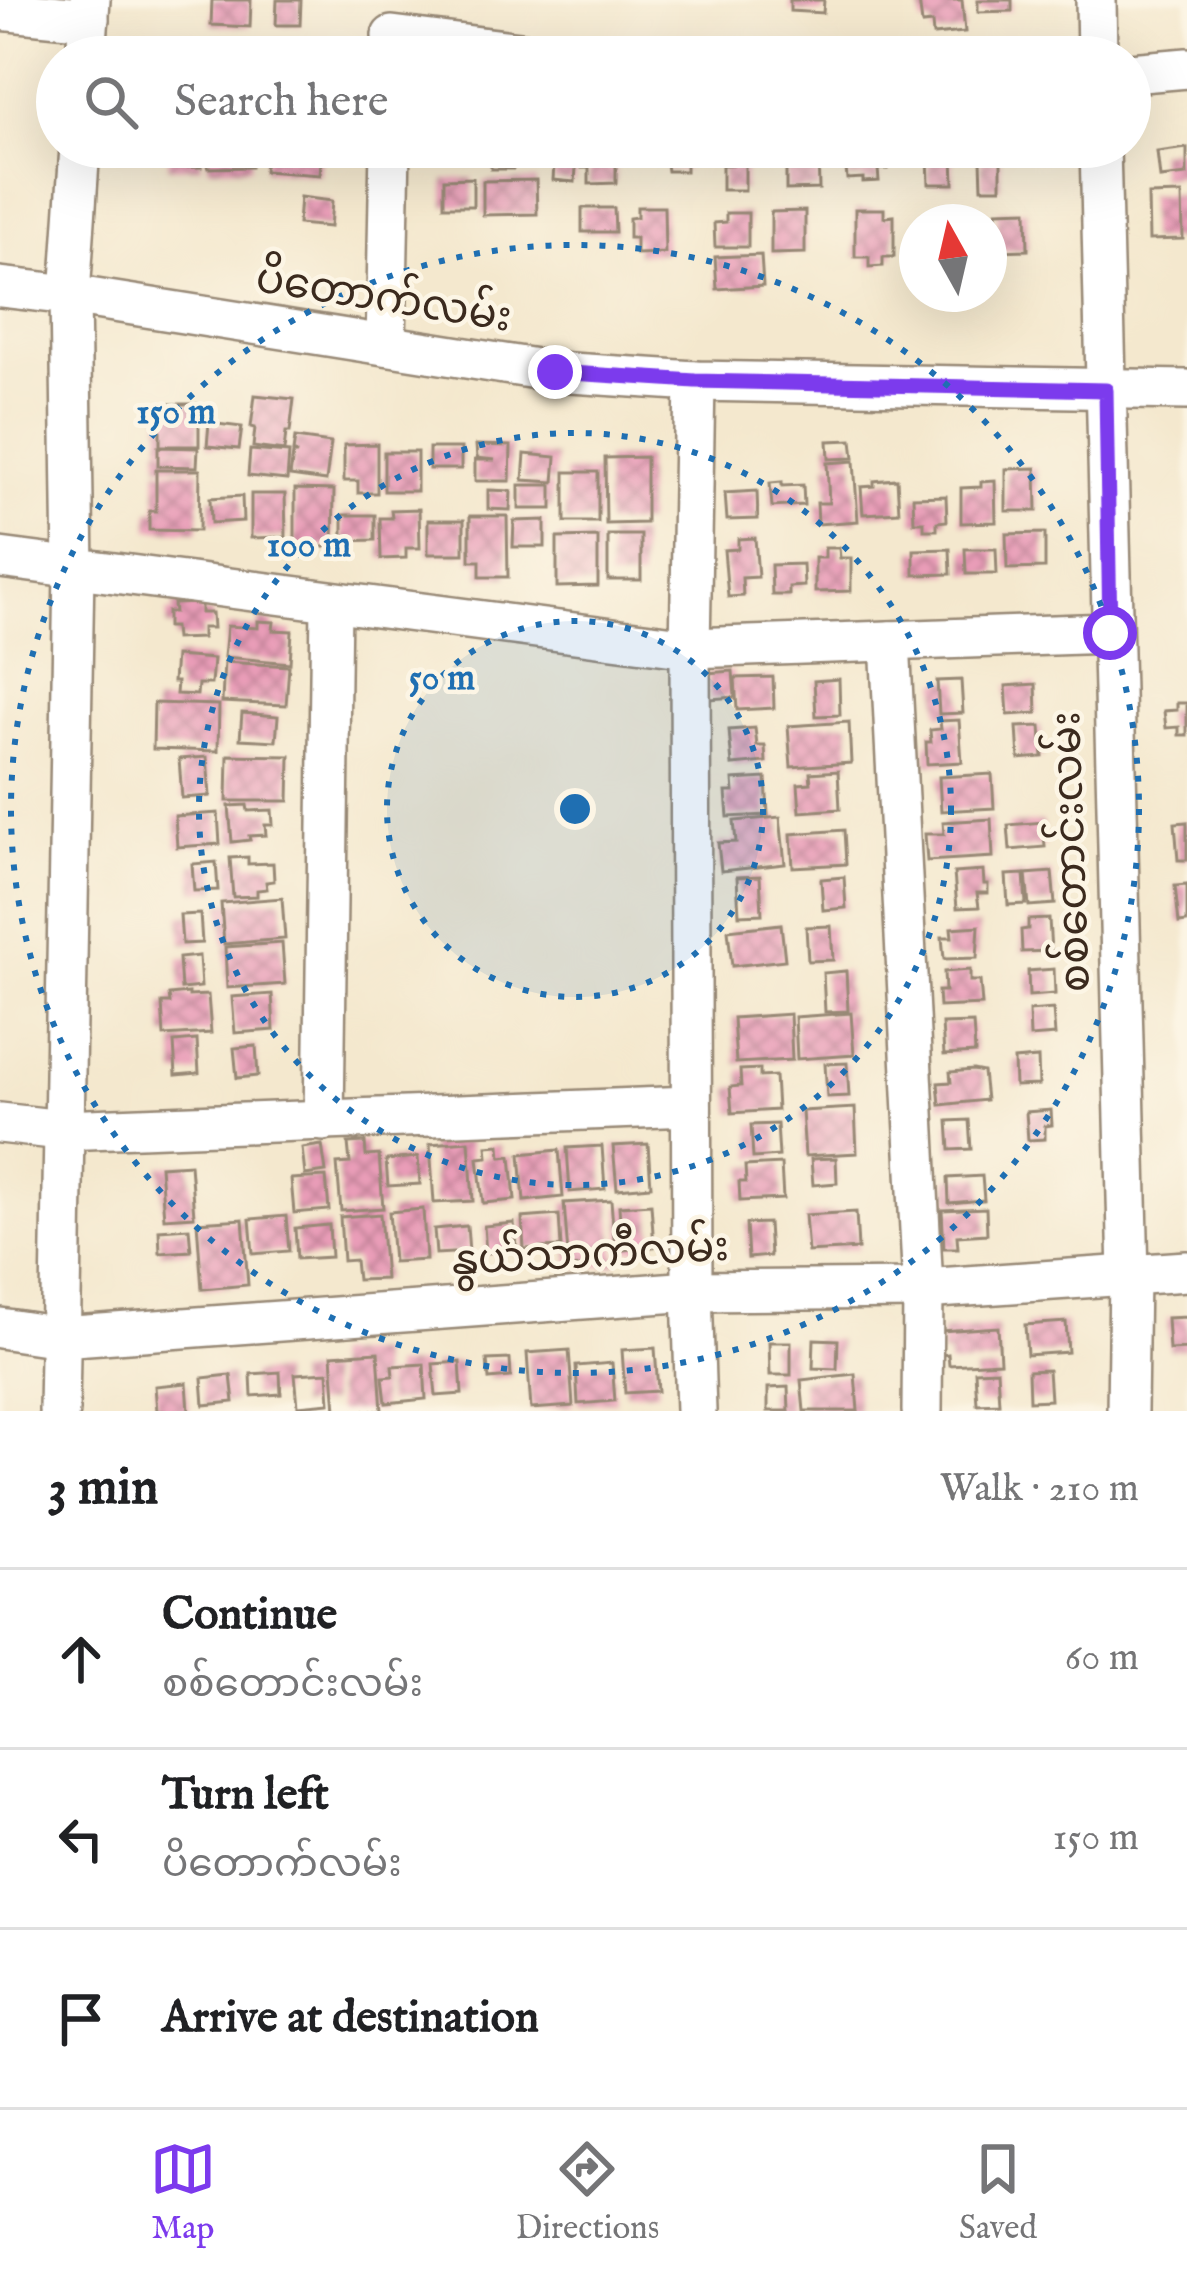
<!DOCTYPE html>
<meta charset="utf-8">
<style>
body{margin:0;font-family:"IM FELL English","Noto Sans Myanmar",serif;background:#f2f2f2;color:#202124}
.compass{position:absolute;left:899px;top:204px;width:108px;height:108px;border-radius:50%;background:#fff;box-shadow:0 12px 48px #0002;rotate:352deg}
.stop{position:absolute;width:36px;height:36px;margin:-27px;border:9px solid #7c3aed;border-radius:50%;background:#fff}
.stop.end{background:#7c3aed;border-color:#fff;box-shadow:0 3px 12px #0008}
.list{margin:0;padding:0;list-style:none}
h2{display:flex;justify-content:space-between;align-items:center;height:156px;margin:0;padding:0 48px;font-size:51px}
h2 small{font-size:39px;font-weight:400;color:#757577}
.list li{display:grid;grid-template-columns:78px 1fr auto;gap:36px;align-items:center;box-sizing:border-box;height:180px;padding:0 48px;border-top:3px solid #e0e0e0}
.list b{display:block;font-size:45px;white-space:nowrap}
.list p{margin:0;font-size:39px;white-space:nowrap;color:#757577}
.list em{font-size:39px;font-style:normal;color:#757577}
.icon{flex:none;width:66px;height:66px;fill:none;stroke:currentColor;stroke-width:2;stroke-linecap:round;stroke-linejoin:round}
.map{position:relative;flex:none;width:1187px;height:1411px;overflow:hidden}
.search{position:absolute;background:#fff;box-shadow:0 12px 48px #0002;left:36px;right:36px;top:36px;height:132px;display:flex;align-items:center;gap:30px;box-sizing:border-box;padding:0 42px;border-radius:66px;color:#757577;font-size:45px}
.sheet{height:696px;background:#fff}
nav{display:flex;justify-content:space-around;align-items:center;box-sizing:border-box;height:168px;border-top:3px solid #e0e0e0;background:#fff;font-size:33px;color:#757577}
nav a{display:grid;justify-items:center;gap:6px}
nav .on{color:#7c3aed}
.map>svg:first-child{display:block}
.building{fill:url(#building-cross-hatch)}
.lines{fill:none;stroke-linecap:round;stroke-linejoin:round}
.minor-casing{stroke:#988976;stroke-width:44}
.minor{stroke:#fff;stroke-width:39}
.route{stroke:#7c3aed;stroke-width:15}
.ring{fill:none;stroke:#1f6fb2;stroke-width:6;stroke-dasharray:6 12}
.labels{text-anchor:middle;stroke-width:9;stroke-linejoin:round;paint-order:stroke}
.street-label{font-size:42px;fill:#3b2a1e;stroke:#fcf5e5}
.centre{fill:#1f6fb2;stroke:#fcf5e5;stroke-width:6}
.ring-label{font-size:36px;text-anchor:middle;font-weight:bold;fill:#1f6fb2;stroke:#fcf5e5;stroke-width:9;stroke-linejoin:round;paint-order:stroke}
</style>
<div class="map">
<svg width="1187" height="1411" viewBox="0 0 1187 1411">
<defs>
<pattern id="building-cross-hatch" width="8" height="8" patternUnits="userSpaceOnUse" patternTransform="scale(3)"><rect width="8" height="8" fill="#e99db8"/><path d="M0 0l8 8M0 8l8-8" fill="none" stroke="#be8095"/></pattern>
</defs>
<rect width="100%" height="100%" fill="#fcf5e5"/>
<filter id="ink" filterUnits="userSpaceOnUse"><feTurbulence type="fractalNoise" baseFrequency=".00833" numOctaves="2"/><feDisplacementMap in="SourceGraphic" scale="24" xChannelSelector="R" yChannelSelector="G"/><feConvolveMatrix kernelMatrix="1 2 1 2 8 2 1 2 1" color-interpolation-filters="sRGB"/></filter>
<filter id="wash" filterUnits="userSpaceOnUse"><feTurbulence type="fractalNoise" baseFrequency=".004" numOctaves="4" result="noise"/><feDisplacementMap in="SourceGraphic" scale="48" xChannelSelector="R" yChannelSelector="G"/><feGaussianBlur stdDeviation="2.7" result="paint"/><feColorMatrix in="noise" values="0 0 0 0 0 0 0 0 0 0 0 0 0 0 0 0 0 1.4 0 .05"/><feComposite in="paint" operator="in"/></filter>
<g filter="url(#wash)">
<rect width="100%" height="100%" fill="#f4e8ce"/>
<g id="blocks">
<g class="building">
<polygon points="212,0 251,0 250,27 211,25"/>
<polygon points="277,0 301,0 300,25 276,25"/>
<polygon points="790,0 824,0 823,13 790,11"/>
<polygon points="919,0 962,0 965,32 933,35 932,23 922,24"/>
<polygon points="978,0 1012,0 1012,11 978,12"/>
<polygon points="168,147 201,147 201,167 168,168"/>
<polygon points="207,147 251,147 251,167 208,168"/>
<polygon points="266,147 322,147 320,175 264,171"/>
<polygon points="430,147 471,147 472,157 430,157"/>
<polygon points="491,147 512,147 513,169 491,169"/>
<polygon points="616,147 616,183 589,184 589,168 582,168 581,148"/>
<polygon points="649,147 686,147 686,171 667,171 666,164 650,164"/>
<polygon points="844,147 886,147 888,169 878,169 879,181 863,182 863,178 847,179"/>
<polygon points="1187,148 1187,175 1160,178 1157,152"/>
<polygon points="555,151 577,153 575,182 553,180"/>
<polygon points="818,152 819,189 786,190 786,153"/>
<polygon points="928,156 953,156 954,184 929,184"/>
<polygon points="981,160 1001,160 1001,188 982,188"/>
<polygon points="745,164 745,190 722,190 722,165"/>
<polygon points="473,178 473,206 444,206 444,179"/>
<polygon points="536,180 537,214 483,215 483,181"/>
<polygon points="1182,194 1183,239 1149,240 1148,195"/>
<polygon points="300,197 332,201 330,227 298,224"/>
<polygon points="637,207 664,207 665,253 636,254 636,238 629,238 629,218 637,217"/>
<polygon points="582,208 614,208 615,232 582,232"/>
<polygon points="855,209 884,209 884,217 894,216 894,257 883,257 883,266 869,267 869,257 855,257"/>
<polygon points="1027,210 1028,250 997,251 997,211"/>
<polygon points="805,211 805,253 771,254 771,212"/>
<polygon points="726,213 748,213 748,247 715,247 714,223 726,222"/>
<polygon points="761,255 763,286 717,289 715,257"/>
<polygon points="255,395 294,399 290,432 286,432 284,451 253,447 255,428 251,427"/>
<rect x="160" y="404" width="39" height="42"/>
<polygon points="209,423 242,427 239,449 207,446"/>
<polygon points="295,438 331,443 326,481 290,476 293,454 297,454 293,452"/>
<polygon points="852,440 854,458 829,459 828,441"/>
<polygon points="377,444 377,493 358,493 358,481 344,481 344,445"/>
<polygon points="476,445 511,446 510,481 475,481 475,460 495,460 477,458"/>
<polygon points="158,447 198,448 197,467 158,466"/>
<rect x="429" y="448" width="32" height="21"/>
<polygon points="250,450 289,453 287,480 248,476"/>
<rect x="384" y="452" width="33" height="39"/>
<polygon points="525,454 556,457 554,482 523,480"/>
<polygon points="646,457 646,523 606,524 605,458"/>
<polygon points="854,461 858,521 818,524 817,503 829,503 827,463"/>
<polygon points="1036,468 1037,511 1006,511 1006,469"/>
<polygon points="156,470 200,470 199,531 149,530 149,511 156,511"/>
<rect x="565" y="472" width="33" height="50"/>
<polygon points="897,479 899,512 863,514 861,487 874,486 874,481"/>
<polygon points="995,481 996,522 961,523 961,488 981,487 981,482"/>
<polygon points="782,482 782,486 803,485 804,505 772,507 770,483"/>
<rect x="519" y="485" width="33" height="24"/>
<polygon points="295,489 334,490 333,547 295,547"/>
<polygon points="488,490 511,491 510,510 488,509"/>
<polygon points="757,491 758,519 727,520 725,493"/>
<polygon points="251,494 285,494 286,537 251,538"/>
<polygon points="242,496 243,521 211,523 210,498"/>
<polygon points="946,496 947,521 937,522 937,530 924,530 924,522 914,522 913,497"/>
<polygon points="419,509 420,548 406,548 406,558 381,559 380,518 392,518 391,510"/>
<polygon points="343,515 375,515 375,540 343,541"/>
<polygon points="470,516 507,516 508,577 480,577 480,561 470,561"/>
<rect x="428" y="520" width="36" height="34"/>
<polygon points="545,520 545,547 513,547 514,521"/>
<polygon points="1045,533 1045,568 1007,569 1006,534"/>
<rect x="608" y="535" width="33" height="45"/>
<polygon points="598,537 598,586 557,587 557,538"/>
<polygon points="755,538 758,577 742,578 743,596 728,597 724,550 738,549 738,539"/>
<polygon points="825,548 839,548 840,558 851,558 851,591 815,592 815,558 825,558"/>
<polygon points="950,549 951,574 914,575 914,550"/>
<polygon points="965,549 996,549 997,574 966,574"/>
<polygon points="803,564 804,586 789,587 789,595 772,595 771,565"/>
<polygon points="201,603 201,613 212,613 213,628 202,628 202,638 175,639 174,627 167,627 167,612 174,612 173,604"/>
<polygon points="258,621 274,622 273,630 292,631 290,663 224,657 227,626 258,628"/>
<polygon points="175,656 213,659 211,684 198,684 197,695 176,694 177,682 173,682"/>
<polygon points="224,662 289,666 286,705 222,702"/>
<polygon points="733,671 735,697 710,699 707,673"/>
<polygon points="773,677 774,708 737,710 735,678"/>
<polygon points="839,679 840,715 816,716 814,681"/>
<polygon points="961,680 963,713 939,714 937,681"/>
<polygon points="1036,684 1037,713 1008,715 1006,686"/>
<polygon points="154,703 219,705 218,751 153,749"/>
<polygon points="1177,703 1187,703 1187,735 1179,735 1179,727 1166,728 1164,711 1177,710"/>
<polygon points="242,713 278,716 276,741 240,739"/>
<polygon points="959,720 962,762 927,764 926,742 931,742 930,730 941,729 940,721"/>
<polygon points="849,722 851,763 791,767 788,726"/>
<polygon points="1041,726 1043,757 1019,759 1017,727"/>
<polygon points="755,728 757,746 765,746 766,762 732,765 729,730"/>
<polygon points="228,755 290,756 289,801 227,801"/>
<polygon points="207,757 210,796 182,798 179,759"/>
<polygon points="838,771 840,809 800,812 798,784 811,783 810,773"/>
<polygon points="992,774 994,808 941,811 939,777"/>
<polygon points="766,778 768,815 728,817 726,792 734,792 733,780"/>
<polygon points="247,805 248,811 272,810 273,825 265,825 266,835 249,836 250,840 232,842 229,806"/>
<polygon points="218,813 220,844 177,847 175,816"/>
<polygon points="780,817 785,864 721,871 718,843 736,842 734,821"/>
<polygon points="991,819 993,857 927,861 925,834 944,834 943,822"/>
<polygon points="1043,822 1045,847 1010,850 1008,825"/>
<polygon points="1187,822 1187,860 1178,860 1175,823"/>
<polygon points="844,830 846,864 793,867 791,834"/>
<polygon points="248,857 248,864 273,863 274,881 266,882 267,889 257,890 257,896 233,897 230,858"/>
<polygon points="216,862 218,890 194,891 192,864"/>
<polygon points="983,871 984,884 988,884 988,893 977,893 979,907 957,908 954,873"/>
<polygon points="1052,872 1055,904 1029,906 1026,874"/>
<polygon points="1024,874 1026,904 1008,905 1006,875"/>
<polygon points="760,876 762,914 739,915 737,877"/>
<polygon points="844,877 846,908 823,910 821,879"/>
<polygon points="1187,885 1187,922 1179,923 1175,886"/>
<polygon points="282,898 285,939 224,944 221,903"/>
<polygon points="200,914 202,943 182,944 180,915"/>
<polygon points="1049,919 1051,951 1022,952 1021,930 1028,929 1028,920"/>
<polygon points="781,924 785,960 732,966 728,930"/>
<polygon points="831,926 833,960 808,961 806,927"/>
<polygon points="979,926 977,958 944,959 942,937 952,937 951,928"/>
<polygon points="282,943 285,984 227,988 225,947"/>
<polygon points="199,956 201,987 181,989 179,958"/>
<polygon points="1054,969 1055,994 1029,996 1028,971"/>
<polygon points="970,970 970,981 980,981 982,1005 939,1007 938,991 945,991 944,972"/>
<polygon points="846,971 848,1011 825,1012 823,973"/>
<polygon points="189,993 189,996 208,995 211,1033 164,1036 162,1003 170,1003 169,995"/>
<polygon points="272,994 274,1030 235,1033 232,997"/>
<polygon points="1053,1009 1055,1035 1030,1037 1029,1011"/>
<polygon points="851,1013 854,1055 797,1059 795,1017"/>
<polygon points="790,1014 792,1060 736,1063 733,1018"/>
<polygon points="973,1023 975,1053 944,1055 942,1024"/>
<polygon points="197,1040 199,1073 176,1075 174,1042"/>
<polygon points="256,1046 258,1076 237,1078 234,1048"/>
<polygon points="1038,1058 1039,1085 1015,1086 1014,1060"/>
<polygon points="847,1063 849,1096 827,1097 825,1064"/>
<polygon points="760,1069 760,1077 775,1076 777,1110 732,1113 730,1087 741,1086 740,1070"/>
<polygon points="973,1070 983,1072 986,1100 940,1105 938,1083 951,1082 950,1072"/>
<polygon points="855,1108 857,1153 805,1156 802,1111"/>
<polygon points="1051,1110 1052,1125 1045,1126 1045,1139 1028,1140 1026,1112"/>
<polygon points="969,1120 971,1149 950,1150 948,1121"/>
<polygon points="777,1124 779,1156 753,1158 751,1125"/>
<polygon points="469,1141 473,1201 434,1203 430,1144"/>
<polygon points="365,1142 366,1156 379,1155 383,1208 341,1211 337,1164 350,1163 348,1143"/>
<polygon points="648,1144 651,1186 617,1189 613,1146"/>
<polygon points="322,1145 326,1172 305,1175 302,1148"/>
<polygon points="500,1145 501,1157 511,1156 515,1200 483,1203 478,1158 488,1157 487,1146"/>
<polygon points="602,1146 605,1189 570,1192 567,1148"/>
<polygon points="559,1150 563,1197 524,1201 520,1154"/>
<polygon points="418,1157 420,1184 388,1186 386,1160"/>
<polygon points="836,1158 837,1183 813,1185 811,1159"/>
<polygon points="190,1164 194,1216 164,1218 160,1166"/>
<polygon points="781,1164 783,1199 740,1201 739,1182 746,1182 745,1166"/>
<polygon points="982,1176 984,1200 949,1203 948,1178"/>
<polygon points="326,1177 329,1210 294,1213 291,1179"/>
<polygon points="611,1200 616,1265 569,1268 564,1203"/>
<polygon points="651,1204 654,1247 622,1250 619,1206"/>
<polygon points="986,1208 987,1234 957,1236 958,1248 944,1248 942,1210"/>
<polygon points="423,1209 426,1260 393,1262 389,1212"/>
<polygon points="856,1212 858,1249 808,1252 805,1215"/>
<polygon points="380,1214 385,1279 357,1280 355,1260 343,1261 340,1217"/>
<polygon points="559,1215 561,1247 524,1249 522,1218"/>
<polygon points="286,1216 289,1251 253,1254 250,1219"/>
<polygon points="243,1219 248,1285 202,1289 197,1222"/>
<polygon points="514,1223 517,1251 486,1253 484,1226"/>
<polygon points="768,1223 770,1256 748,1258 746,1224"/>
<polygon points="329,1225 331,1257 297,1259 295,1228"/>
<polygon points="467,1226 469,1252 436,1254 434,1229"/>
<polygon points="189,1228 191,1251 160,1253 159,1230"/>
<polygon points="1187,1317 1187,1349 1169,1350 1167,1318"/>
<polygon points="1066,1322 1068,1352 1027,1355 1025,1325"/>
<polygon points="998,1327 1000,1362 949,1365 948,1354 942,1355 941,1331"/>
<polygon points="814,1339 838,1340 837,1369 813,1368"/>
<polygon points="769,1342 791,1342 791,1375 770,1375"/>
<polygon points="655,1348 658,1391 625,1393 622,1350"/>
<polygon points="569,1350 573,1406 531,1409 527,1353"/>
<polygon points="378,1352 382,1411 336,1411 332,1355"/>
<polygon points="510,1359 511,1377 489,1379 487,1360"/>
<polygon points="460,1362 462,1394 436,1396 433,1364"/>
<polygon points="612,1363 615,1401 578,1404 576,1366"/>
<polygon points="424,1364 426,1399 386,1403 383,1377 393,1376 392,1366"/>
<polygon points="997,1370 999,1403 977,1404 975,1371"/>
<polygon points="1048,1370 1050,1400 1029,1401 1028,1371"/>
<polygon points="280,1372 281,1394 252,1396 251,1374"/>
<polygon points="328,1372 330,1403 298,1406 295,1374"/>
<polygon points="855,1374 858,1411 804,1411 801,1380"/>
<polygon points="231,1375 234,1402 204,1405 202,1378"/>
<polygon points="187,1383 189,1411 157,1411 155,1386"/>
<polygon points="788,1387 789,1411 768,1411 768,1388"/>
</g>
</g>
</g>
<g filter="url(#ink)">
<use href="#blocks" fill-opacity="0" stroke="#988976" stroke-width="3"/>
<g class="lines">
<g class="minor-casing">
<g id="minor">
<polyline points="1096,0 1097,57"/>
<polyline points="0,10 89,19"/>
<polyline points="392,36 561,57"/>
<polyline points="86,57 90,0"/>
<polyline points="1130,73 1187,68"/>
<polyline points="1100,147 1129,1275 1127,1411"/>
<polyline points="0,287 70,295 555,372 695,381 1187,390"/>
<polyline points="386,345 390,147"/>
<polyline points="695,381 690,648 692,1291 696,1411"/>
<polyline points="0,558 690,648 1110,633"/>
<polyline points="890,641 923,1289 922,1411"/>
<polyline points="324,1121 331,603"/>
<polyline points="0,1123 62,1130 691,1106"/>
<polyline points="0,1328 60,1337 692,1291 923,1289 1187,1271"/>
<polyline points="59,1411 74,570 70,295 80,147"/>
</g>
</g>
<use href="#minor" class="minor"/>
</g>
</g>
<g class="lines" filter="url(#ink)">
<polyline class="route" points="555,372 695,381 1106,390 1110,633"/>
</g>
<circle cx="575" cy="809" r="188" fill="#1f6fb2" fill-opacity=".12"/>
<g class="ring">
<circle cx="575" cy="809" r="188"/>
<circle cx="575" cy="809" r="376"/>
<circle cx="575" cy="809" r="564"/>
</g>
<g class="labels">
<g class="street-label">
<text transform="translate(384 296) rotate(9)" y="15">ပိတောက်လမ်း</text>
<text transform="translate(1069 852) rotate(-92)" y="15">စစ်တောင်းလမ်း</text>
<text transform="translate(590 1252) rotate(-3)" y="15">နွယ်သာကီလမ်း</text>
</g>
</g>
<circle cx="575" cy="809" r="18" class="centre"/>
<g class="ring-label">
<text x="176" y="423">150 m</text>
<text x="309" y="556">100 m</text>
<text x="442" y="689">50 m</text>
</g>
</svg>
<svg class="compass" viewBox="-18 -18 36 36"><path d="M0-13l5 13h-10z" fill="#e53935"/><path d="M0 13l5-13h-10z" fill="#757577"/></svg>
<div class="stop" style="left:1110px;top:633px"></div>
<div class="stop end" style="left:555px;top:372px"></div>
<div class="search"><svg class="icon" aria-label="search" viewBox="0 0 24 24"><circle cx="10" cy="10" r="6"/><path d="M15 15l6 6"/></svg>Search here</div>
</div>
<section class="sheet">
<h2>3 min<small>Walk · 210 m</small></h2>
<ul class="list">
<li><svg class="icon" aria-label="ahead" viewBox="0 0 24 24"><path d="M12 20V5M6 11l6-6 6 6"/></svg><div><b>Continue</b><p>စစ်တောင်းလမ်း</p></div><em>60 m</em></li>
<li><svg class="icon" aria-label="left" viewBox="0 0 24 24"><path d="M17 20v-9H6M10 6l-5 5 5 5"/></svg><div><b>Turn left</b><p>ပိတောက်လမ်း</p></div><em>150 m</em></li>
<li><svg class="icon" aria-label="arrive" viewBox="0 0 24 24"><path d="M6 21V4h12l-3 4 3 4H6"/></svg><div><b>Arrive at destination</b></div></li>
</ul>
</section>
<nav>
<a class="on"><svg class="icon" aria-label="map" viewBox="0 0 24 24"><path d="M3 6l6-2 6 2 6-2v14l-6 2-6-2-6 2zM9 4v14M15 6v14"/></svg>Map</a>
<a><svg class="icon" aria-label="directions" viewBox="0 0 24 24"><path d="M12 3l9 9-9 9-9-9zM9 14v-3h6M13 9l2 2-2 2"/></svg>Directions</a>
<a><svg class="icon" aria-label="saved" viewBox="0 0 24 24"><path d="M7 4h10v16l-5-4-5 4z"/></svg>Saved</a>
</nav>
